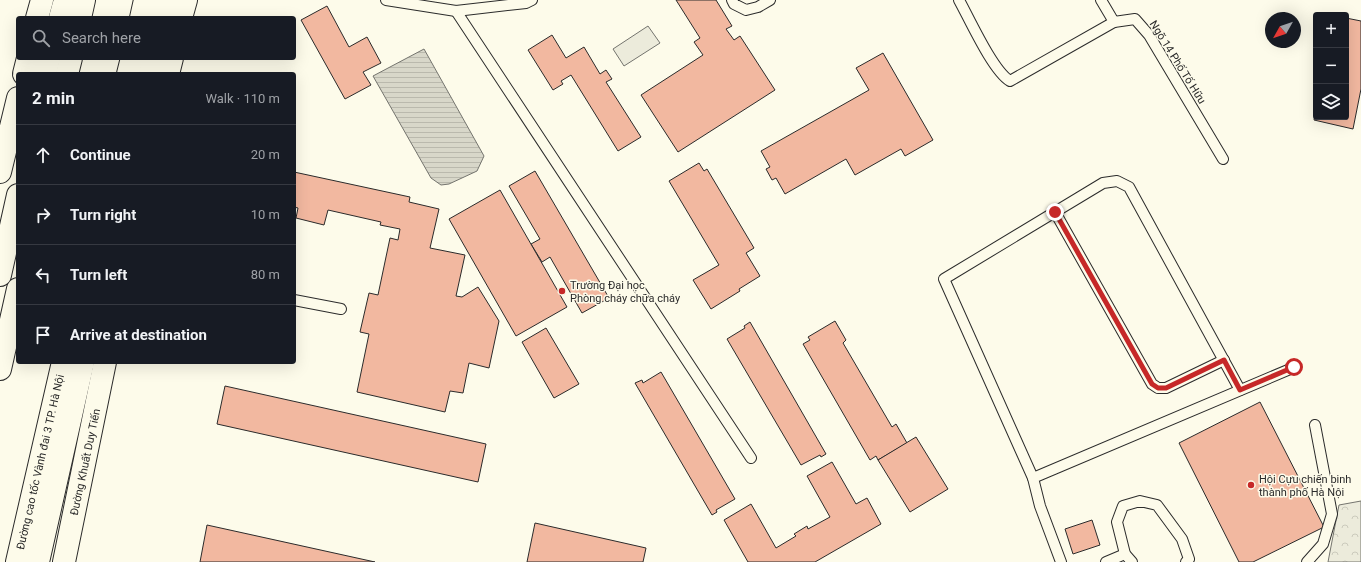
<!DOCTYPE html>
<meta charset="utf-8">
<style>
body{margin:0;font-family:Roboto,sans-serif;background:#20242c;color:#f1f3f6}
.controls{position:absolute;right:12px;top:12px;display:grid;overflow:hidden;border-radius:4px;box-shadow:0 4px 16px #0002}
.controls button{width:36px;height:36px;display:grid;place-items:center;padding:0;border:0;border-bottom:1px solid #363941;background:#171b24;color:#f1f3f6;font:20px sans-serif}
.compass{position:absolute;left:1265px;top:12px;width:36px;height:36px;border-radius:50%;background:#171b24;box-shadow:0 4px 16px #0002;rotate:230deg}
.stop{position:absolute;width:12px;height:12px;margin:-9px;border:3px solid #c62828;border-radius:50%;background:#fff}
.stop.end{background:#c62828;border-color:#fff;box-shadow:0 1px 4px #0008}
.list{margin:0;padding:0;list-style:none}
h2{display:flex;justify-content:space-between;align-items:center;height:52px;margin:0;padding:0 16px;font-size:17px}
h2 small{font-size:13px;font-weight:400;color:#9ea1a6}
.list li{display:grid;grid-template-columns:26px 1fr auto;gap:12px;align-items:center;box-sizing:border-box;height:60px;padding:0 16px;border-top:1px solid #363941}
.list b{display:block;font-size:15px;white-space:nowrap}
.list em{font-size:13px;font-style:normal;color:#9ea1a6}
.icon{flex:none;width:22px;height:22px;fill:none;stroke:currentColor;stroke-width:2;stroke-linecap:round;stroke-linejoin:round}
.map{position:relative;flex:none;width:1361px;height:562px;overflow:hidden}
.search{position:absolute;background:#171b24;box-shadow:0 4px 16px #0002;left:16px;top:16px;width:280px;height:44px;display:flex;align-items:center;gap:10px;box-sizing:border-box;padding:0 14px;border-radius:4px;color:#9ea1a6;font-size:15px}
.panel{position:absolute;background:#171b24;box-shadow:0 4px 16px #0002;left:16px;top:72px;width:280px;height:292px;border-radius:4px}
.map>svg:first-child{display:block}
.forest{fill:url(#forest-crowns);stroke:#74746e}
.pitch{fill:#ecebdb;stroke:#74746e}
.water{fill:url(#water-rules);stroke:#74746e}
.building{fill:#f2b8a0;stroke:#2b2b2b}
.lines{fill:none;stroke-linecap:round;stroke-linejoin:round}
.service-casing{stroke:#2b2b2b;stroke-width:12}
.primary-casing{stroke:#2b2b2b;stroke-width:24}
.motorway-casing{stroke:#2b2b2b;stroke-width:24}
.service{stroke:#fdfbea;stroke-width:10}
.primary{stroke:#fdfbea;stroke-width:22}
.motorway{stroke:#fdfbea;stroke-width:22}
.route{stroke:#c62828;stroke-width:5}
.poi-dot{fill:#c62828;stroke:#fdfbea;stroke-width:1.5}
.labels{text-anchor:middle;stroke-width:3;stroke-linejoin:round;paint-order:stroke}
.street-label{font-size:11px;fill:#2b2b2b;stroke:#fdfbea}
.poi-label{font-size:11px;fill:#2b2b2b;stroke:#fdfbea;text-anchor:start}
</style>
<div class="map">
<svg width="1361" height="562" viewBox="0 0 1361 562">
<defs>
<pattern id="forest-crowns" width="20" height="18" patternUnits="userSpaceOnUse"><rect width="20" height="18" fill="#ecebdb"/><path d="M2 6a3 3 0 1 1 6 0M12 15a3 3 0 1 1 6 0" fill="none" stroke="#cbcabc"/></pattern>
<pattern id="water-rules" width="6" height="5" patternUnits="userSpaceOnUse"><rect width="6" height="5" fill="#d8d7c9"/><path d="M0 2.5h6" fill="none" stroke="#bab9ad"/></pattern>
</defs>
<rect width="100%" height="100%" fill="#fdfbea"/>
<polygon class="forest" points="1361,501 1361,562 1328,562 1339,505"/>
<polygon class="pitch" points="648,26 660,43 624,66 613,49"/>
<polygon class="water" points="424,49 484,156 477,171 449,184 441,185 431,178 373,76"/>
<g class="building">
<polygon points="676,0 716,0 732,26 726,29 734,40 740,36 775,90 678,152 641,95 703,55 694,42 700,38"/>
<polygon points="327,6 349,47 367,37 381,63 363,72 371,85 345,99 301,20"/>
<polygon points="1346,18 1361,21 1361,89 1353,129 1314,120 1316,110 1316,117 1346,117"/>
<polygon points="552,35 566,58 584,47 600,74 606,70 612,79 606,82 641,137 618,151 571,75 561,81 563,84 553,90 528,50"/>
<polygon points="883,53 933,140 905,156 901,149 855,175 846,159 785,194 776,178 772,180 766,169 770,167 761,151 869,90 856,68"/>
<polygon points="699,163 704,171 707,169 754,248 746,253 760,276 739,289 740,291 711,309 693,280 719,265 669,181"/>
<polygon points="535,171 609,298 582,313 550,257 542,262 531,244 540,239 509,186"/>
<polygon points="294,172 410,197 409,202 439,209 430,248 465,255 456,296 462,297 478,287 499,321 489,368 469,363 463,393 450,391 445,412 357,392 369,334 360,332 369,293 378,295 390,238 398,240 400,229 380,225 381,222 328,210 324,225 296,218 298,208 294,207"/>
<polygon points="500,190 567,307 516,336 449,219"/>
<polygon points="835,321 846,340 843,343 892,427 896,424 907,443 878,460 876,456 870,460 803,344 810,340 808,337"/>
<polygon points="750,322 826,454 821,457 820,455 801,465 727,339 745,328 744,326"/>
<polygon points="546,328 579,384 554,398 522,342"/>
<polygon points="661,372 735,499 716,510 717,512 712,515 635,383 642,380 643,383"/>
<polygon points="225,386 486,444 478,482 217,424"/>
<polygon points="1260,402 1324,527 1253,562 1239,562 1179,443"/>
<polygon points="916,437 948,489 910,512 878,460"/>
<polygon points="832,462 856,504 867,498 881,524 815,562 748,562 724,520 751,504 776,548 796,536 794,534 807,526 808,529 830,517 807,476"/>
<polygon points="1092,520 1100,545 1073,554 1065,529"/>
<polygon points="535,523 646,548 643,562 527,562"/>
<polygon points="207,525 375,562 200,562"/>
</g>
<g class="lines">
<g class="service-casing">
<g id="service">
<polyline points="386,0 456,11 526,3 532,0"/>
<polyline points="732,0 734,4 746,10 758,7 770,0"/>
<path d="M959 0C970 20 993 71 1010 81L1114 22"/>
<polyline points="1101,0 1114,22 1135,19 1149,35 1223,159"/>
<polyline points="456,11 751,458"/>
<polyline points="1055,212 1152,384 1158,388 1166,388 1224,360"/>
<polyline points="294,300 341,309"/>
<polyline points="1033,478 944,279 1103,183 1117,181 1129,187 1240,390"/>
<polyline points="1061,562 1040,506 1033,478 1295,367"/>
<polyline points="1106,562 1125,554"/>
<polyline points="1132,562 1125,554 1117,522 1123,506 1140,501 1157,505 1182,539 1189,559 1186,562"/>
<polyline points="1307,562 1323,544 1332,514 1315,425"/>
</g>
</g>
<g class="primary-casing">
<g id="primary">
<polyline points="37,18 42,0"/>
<polyline points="181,18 186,0"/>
<polyline points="24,74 28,58"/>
<polyline points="168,74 172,58"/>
<polyline points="0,172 18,98"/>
<polyline points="64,562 105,362"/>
</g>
</g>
<g class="motorway-casing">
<g id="motorway">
<polyline points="60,18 65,0"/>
<polyline points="80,18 84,0"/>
<polyline points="141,18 145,0"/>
<polyline points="162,18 166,0"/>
<polyline points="45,74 49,58"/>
<polyline points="67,74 71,58"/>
<polyline points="128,74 132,58"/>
<polyline points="150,74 153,58"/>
<polyline points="0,275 18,195"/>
<polyline points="0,369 18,289"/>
<polyline points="17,562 63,362"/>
<polyline points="38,562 83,362"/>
</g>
</g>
<use href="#service" class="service"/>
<use href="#primary" class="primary"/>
<use href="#motorway" class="motorway"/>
</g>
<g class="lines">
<polyline class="route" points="1055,212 1152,384 1158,388 1166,388 1224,360 1240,390 1294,367"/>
</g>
<g class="poi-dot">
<circle cx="562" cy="291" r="4"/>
<circle cx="1251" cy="485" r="4"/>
</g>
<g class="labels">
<g class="street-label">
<text transform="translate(1178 62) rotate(58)" y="4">Ngõ 14 Phố Tố Hữu</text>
<text transform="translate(40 462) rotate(-77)" y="4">Đường cao tốc Vành đai 3 TP. Hà Nội</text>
<text transform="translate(85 462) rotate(-78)" y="4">Đường Khuất Duy Tiến</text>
</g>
<g class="poi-label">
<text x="570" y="289">Trường Đại học<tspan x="570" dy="13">Phòng cháy chữa cháy</tspan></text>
<text x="1259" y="483">Hội Cựu chiến binh<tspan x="1259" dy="13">thành phố Hà Nội</tspan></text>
</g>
</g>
</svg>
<div class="controls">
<button>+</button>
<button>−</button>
<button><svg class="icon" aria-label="layers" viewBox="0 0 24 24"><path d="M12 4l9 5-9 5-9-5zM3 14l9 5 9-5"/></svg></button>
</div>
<svg class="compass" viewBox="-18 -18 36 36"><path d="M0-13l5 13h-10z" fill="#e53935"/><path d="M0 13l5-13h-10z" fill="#9ea1a6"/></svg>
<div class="stop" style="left:1294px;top:367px"></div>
<div class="stop end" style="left:1055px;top:212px"></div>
<div class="search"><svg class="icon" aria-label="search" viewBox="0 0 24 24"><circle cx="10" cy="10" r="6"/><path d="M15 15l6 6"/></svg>Search here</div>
<section class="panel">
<h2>2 min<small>Walk · 110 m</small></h2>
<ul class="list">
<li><svg class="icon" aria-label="ahead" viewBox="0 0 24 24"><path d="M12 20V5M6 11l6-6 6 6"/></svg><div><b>Continue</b></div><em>20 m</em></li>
<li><svg class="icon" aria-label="right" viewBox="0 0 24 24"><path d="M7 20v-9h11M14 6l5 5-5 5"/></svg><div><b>Turn right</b></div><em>10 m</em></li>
<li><svg class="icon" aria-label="left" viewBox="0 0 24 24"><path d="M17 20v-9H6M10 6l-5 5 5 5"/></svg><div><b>Turn left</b></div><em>80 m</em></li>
<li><svg class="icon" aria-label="arrive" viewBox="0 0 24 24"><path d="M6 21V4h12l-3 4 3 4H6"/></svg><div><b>Arrive at destination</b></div></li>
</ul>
</section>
</div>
